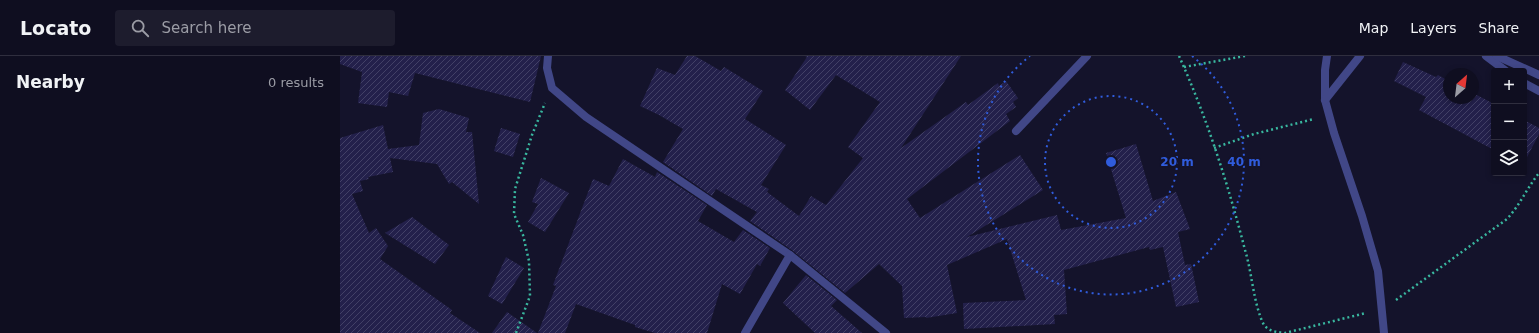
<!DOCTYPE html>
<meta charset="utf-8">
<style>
body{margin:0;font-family:"DejaVu Sans",sans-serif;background:#1d1c2d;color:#f1f3f6}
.controls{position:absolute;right:12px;top:12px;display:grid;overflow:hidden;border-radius:4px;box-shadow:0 2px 6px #0003}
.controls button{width:36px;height:36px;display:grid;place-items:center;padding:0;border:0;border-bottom:1px solid #2f2e3e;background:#0f0e20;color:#f1f3f6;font:20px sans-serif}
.compass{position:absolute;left:1103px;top:12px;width:36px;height:36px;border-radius:50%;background:#0f0e20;box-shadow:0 2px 6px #0003;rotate:28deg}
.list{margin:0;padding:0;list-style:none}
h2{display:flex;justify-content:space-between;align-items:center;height:52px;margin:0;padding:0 16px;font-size:17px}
h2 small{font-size:13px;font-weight:400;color:#9b9ca5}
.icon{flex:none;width:22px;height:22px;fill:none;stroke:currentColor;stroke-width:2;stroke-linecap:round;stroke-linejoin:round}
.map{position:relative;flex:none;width:1199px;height:277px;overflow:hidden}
header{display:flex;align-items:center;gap:24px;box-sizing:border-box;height:56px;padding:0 20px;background:#0f0e20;border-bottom:1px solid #2f2e3e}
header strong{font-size:19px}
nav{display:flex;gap:22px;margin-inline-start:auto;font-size:14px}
.search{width:280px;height:36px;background:#1d1c2d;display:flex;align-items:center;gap:10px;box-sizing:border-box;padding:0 14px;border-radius:4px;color:#9b9ca5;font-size:15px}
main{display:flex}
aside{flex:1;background:#0f0e20}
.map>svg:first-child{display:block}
.building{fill:url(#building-hatch)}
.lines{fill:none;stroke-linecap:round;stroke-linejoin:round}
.path{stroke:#39b79f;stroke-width:2.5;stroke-dasharray:2 3;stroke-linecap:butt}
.minor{stroke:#414787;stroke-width:8}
.ring{fill:none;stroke:#305cdc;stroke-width:2;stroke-dasharray:2 4}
.centre{fill:#305cdc;stroke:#14132b;stroke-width:2}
.ring-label{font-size:12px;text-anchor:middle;font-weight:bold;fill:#305cdc;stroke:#14132b;stroke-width:3;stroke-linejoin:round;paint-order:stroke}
</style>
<header>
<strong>Locato</strong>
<div class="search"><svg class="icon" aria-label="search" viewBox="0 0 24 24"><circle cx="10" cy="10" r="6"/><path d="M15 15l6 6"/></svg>Search here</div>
<nav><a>Map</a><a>Layers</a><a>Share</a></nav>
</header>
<main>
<aside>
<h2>Nearby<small>0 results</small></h2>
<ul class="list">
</ul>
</aside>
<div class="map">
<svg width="1199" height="277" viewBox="0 0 1199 277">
<defs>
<pattern id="building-hatch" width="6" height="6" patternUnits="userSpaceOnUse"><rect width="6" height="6" fill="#23204b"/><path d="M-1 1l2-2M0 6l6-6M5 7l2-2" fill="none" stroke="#424066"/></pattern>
</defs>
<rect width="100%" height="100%" fill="#14132b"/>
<g class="building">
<polygon points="0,0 201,0 190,46 75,17 68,40 49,36 47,51 18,47 22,16 0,8"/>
<polygon points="347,0 355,0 381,15 384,11 423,35 405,63 446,89 421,129 429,133 427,136 459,160 471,140 486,149 523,102 508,91 540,46 496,19 470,54 445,34 467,1 465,0 621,0 561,92 626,46 628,49 658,27 659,30 666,25 678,42 673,46 676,51 666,58 670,65 567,143 580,162 680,99 703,134 627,181 717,159 721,174 786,162 766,97 796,88 813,145 836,136 850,173 838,176 845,209 851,208 859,246 836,251 823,191 810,194 809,191 724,214 727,258 714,259 715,268 624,273 623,247 686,244 667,183 607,209 617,257 586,262 586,261 564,262 562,230 539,208 505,237 453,195 410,165 417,156 376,133 372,140 323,106 343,73 319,59 300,50 317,12 335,19"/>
<polygon points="1063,6 1096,21 1098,19 1109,25 1109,42 1133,42 1133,37 1154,48 1154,94 1079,54 1086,41 1054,25"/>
<polygon points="99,53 129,62 126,76 132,76 139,148 112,126 109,128 97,108 50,102 53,116 28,121 29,123 20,125 23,135 12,138 29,177 36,172 48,190 40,203 112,254 110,257 140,277 0,277 0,82 43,69 48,93 79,89 83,57"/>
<polygon points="1184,64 1199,72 1199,78 1184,107"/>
<polygon points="161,72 180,78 173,101 154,95"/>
<polygon points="283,103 315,121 317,116 367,149 358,165 394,186 403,174 430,192 420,210 417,208 400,238 382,228 367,277 315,277 295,271 295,269 236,248 225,277 198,277 216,230 213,229 253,123 269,130"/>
<polygon points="201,122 229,137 205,176 188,166 198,148 192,146"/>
<polygon points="72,161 109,189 95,208 45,177"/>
<polygon points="166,201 184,212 162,248 148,240"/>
<polygon points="466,219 497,244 491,250 522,277 475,277 443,247"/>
<polygon points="167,256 197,277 152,277"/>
</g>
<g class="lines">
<g class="path">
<path d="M839 0C867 62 888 128 905 194 912 217 913 243 922 265 926 275 935 276 945 277L1026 257"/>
<polyline points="844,11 905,0"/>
<polyline points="874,92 914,78 974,63"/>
<path d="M1056 244 1167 163C1180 149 1187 132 1199 117"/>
<polyline points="176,277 190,240 189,205 183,179 174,158 175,133 192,79 205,47"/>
</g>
<g class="minor">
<polyline points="208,0 207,12 212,32 246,61 450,199 546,277"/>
<polyline points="987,0 985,14 985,44 994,77 1022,160 1038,215 1044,277"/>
<polyline points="1146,0 1166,15"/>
<polyline points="1157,0 1199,19"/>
<polyline points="1184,27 1199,35"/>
<polyline points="985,44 1020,0"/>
<polyline points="676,75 747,0"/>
<polyline points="405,277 450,199"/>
</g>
</g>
<g class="ring">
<circle cx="771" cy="106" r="66"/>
<path d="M852 0A133 133 0 1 1 690 0"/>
</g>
<circle cx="771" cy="106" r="6" class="centre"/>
<g class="ring-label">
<text x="837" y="110">20 m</text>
<text x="904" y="110">40 m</text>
</g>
</svg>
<div class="controls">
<button>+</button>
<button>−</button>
<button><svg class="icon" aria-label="layers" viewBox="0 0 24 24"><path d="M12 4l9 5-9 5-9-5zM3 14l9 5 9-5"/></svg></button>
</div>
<svg class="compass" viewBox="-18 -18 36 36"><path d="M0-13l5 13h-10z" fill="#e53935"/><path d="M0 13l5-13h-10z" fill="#9b9ca5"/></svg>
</div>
</main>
